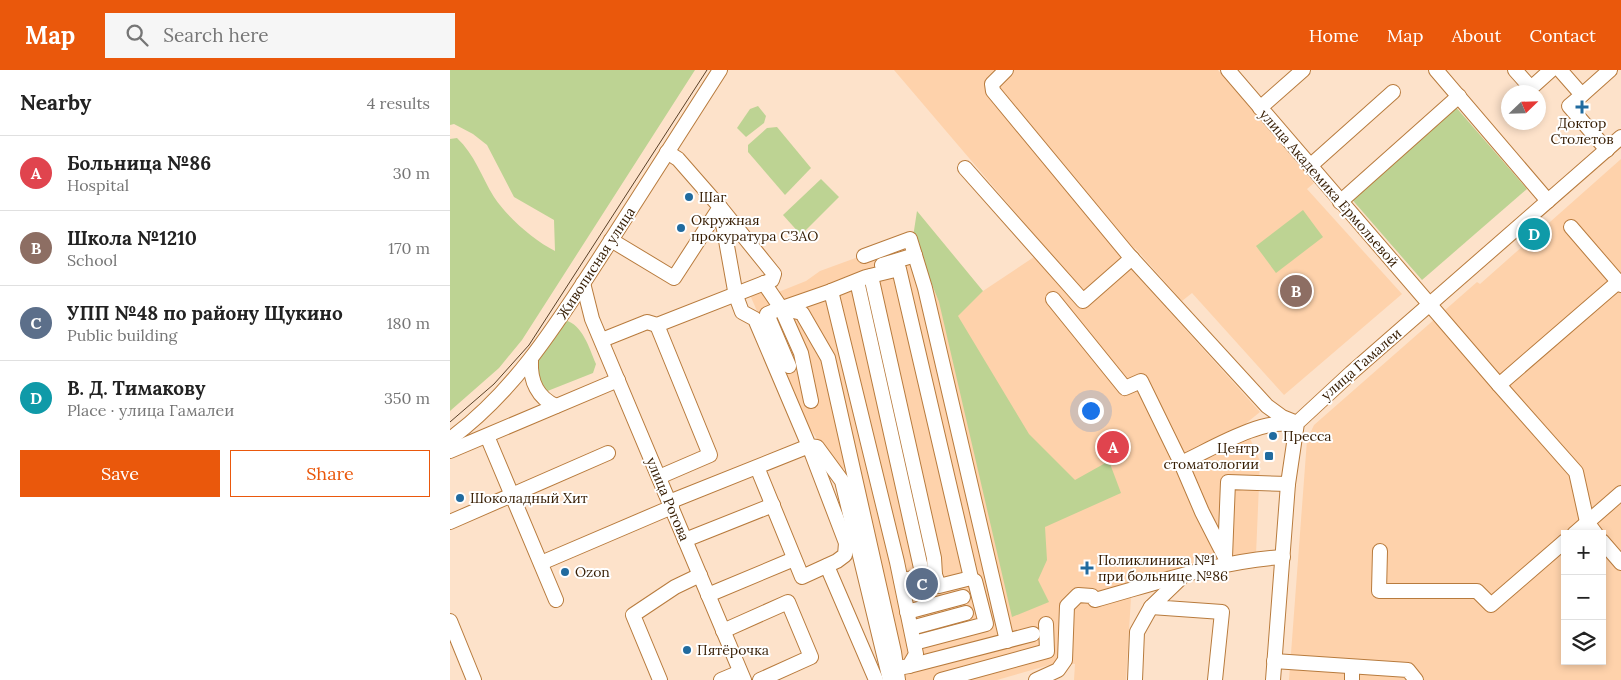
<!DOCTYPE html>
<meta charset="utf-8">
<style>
body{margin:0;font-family:Lora,serif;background:#f6f6f6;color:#222}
.controls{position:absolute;right:15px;bottom:15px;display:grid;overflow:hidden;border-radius:0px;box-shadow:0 2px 8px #0003}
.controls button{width:45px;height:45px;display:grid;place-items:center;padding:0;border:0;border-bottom:1px solid #e0e0e0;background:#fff;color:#222;font:25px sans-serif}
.compass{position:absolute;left:1051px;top:15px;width:45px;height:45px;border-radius:50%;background:#fff;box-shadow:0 2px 8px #0003;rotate:67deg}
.you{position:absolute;left:640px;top:340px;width:18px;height:18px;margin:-12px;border:4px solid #fff;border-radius:50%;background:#1a73e8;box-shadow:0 0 0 8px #1a73e833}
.badge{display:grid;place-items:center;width:32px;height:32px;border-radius:50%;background:#ea580c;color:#fff;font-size:16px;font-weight:700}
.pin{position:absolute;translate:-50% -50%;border:2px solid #fff;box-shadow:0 1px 5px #0006}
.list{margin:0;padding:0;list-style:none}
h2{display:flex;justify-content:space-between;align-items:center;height:65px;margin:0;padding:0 20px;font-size:21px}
h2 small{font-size:16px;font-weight:400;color:#767676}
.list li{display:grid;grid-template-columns:32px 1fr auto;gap:15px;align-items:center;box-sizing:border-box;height:75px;padding:0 20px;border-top:1px solid #e0e0e0}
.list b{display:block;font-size:19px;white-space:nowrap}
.list p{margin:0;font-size:16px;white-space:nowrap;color:#767676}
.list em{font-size:16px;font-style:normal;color:#767676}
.actions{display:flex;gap:10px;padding:15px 20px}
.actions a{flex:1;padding:11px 0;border:1px solid #ea580c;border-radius:0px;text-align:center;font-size:18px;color:#ea580c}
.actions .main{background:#ea580c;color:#fff}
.icon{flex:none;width:28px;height:28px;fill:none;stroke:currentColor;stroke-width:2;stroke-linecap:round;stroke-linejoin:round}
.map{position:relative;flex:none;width:1171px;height:610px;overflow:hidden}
header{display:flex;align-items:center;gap:30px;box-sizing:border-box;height:70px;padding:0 25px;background:#ea580c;color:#fff}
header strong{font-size:24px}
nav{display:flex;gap:28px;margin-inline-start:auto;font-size:18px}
.search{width:350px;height:45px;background:#f6f6f6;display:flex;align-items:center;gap:12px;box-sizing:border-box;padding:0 18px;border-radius:0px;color:#767676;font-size:19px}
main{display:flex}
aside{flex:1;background:#fff}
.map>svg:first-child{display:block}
.built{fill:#fed2ab;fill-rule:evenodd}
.green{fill:#bdd393}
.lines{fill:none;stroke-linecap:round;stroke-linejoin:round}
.minor-casing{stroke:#b87b3d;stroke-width:16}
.minor{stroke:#fff;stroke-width:14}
.tram{stroke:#5b4128;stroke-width:1}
.poi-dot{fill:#216b9f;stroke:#fff;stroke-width:2}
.labels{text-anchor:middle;stroke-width:4;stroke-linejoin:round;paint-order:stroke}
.poi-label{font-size:14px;fill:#351c02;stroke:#fff;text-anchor:start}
.street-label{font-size:14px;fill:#351c02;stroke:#fff}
</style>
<header>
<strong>Map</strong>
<div class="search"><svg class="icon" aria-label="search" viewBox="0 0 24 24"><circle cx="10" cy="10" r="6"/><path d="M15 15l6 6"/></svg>Search here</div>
<nav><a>Home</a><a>Map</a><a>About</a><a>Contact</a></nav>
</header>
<main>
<aside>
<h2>Nearby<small>4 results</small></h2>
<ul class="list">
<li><span class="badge" style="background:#e0444e">A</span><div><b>Больница №86</b><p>Hospital</p></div><em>30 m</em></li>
<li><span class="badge" style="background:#8d6e63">B</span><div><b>Школа №1210</b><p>School</p></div><em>170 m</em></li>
<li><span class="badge" style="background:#5c6f8a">C</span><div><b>УПП №48 по району Щукино</b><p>Public building</p></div><em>180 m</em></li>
<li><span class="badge" style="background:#0f9aa8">D</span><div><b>В. Д. Тимакову</b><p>Place · улица Гамалеи</p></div><em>350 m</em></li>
</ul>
<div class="actions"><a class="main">Save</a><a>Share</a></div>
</aside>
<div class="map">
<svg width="1171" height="610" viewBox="0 0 1171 610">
<rect width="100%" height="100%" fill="#fde2ca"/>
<g class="built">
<polygon points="444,0 768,0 864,113 857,119 952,224 834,325 742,223 732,231 685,178 635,224"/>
<path d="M1171 89V610H839L857 370 864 355 1027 212 1030 214ZM1115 464H1152V591H1115Z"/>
<polygon points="463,167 489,232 533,221 587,185 633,236 679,197 810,342 794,355 810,391 806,485 682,511 676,610 624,610 625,594 610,592 547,610 454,610 399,397 389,400 356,353 300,225 312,220 316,227 356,211 370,201"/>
</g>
<g class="green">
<path d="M0 0H245L72 270 49 298 0 341V69L7 68C25 85 31 106 44 127 58 148 84 170 105 181L104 150 64 127 37 75 23 64 4 54 0 55Z"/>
<polygon points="1004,35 1077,119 972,210 899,126"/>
<polygon points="308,36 316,46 314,53 296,67 287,58 300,39"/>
<polygon points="327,57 361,98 335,125 298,82 298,75 317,58"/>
<polygon points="371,109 389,127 351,165 333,145"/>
<polygon points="853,140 873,167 826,203 806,176"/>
<polygon points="467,141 533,221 508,246 579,364 625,410 659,391 671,423 595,457 597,490 588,510 599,532 562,547 489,232 463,167"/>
<path d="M115 250C133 255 139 278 146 294L143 303 95 322 92 321 85 293Z"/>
</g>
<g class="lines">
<g class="minor-casing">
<g id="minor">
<polyline points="556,0 542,14 543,21 678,184 817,336 832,347 847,353"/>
<polyline points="778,0 1049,315 1126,402 1137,452 1146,464"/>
<polyline points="986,0 1098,131"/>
<polyline points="1065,0 1081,18 1101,0"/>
<polyline points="1110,0 1132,25 1160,0"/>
<polyline points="1132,25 1119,36 1157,80"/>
<polyline points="810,38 853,0"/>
<polyline points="217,82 228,89 270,137 286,226 292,242 305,249 359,376 367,377 392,411 440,610"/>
<polyline points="860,96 943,22"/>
<polyline points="515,98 633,231 682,188"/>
<polyline points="890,132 1009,26"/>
<polyline points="1121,157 1171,215"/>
<polyline points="414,186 460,169 475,218 557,571"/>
<polyline points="432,195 465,185"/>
<polyline points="421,206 484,488 485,505"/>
<polyline points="407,211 473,507"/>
<polyline points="133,213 142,249 294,610"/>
<polyline points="314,213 331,238 351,283 361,331"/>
<polyline points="381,221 416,207 449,199 521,508 489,516 485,505 451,510"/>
<path d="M603 229 675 318 691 311 731 393C758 381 813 347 841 355"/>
<polyline points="332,238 381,221 447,492 466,584 459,596 448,598"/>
<polyline points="207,255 260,385 209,407"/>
<polyline points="152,270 197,252 207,255 322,210 324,204 270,137 224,208 161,170"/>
<path d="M81 291C80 311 88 328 106 336"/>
<polyline points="339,296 317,244 331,238 352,243 378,288 444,582 448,610"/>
<polyline points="1049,315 1168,212"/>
<polyline points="37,366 106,530"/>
<path d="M0 369C65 321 106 255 149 189 190 126 230 63 270 0"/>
<polyline points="0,381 168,310"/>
<polyline points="731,393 752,442 775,487 778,412 838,414"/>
<polyline points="219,432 359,376 396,473 395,485 387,491 352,507 307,397"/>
<polyline points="0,452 158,383"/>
<polyline points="1124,464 1171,423"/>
<polyline points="235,470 323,435"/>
<polyline points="1152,471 1171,493"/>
<polyline points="930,481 929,521 1027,521 1041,535 1115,471"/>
<polyline points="91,493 222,437"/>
<polyline points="377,496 426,610"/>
<polyline points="732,507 701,537 772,542 765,610"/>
<polyline points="258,525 344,489"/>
<polyline points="457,542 513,527"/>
<polyline points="0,551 24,610"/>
<polyline points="461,558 516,543"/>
<polyline points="273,561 338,532 361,587 310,610"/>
<polyline points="464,573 536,554 525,511"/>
<polyline points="824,591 958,600 966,610"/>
<polyline points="459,596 583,564"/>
<polyline points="210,610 183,545 225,517 250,505"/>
<polyline points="271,610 290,602"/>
<polyline points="491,610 597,581 596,554"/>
<path d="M586 610 608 600 615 590 617 536 628 525 642 526 645 530C706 513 769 491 833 487"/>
<polyline points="685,610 687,562 701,537"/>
<polyline points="823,610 838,414 847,353 901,303 1171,67"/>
<polyline points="902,610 902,597"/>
</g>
</g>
<use href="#minor" class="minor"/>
<polyline class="tram" points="0,352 44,314 79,275 257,0"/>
</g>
<g class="poi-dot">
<path d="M1129.5 29.5h5v5h5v5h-5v5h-5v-5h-5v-5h5z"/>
<circle cx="239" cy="127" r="5"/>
<circle cx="231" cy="158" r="5"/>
<circle cx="823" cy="366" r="5"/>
<rect x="814" y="381" width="10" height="10" rx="2.5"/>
<circle cx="10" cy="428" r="5"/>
<path d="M634.5 490.5h5v5h5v5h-5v5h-5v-5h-5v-5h5z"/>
<circle cx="115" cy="502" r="5"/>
<circle cx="237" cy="580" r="5"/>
</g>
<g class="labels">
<g class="poi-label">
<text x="1132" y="58" text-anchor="middle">Доктор<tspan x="1132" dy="16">Столетов</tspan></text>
<text x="249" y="132">Шаг</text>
<text x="241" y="155">Окружная<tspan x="241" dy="16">прокуратура СЗАО</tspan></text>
<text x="833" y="371">Пресса</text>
<text x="809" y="383" text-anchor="end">Центр<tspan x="809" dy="16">стоматологии</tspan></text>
<text x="20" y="433">Шоколадный Хит</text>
<text x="648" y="495">Поликлиника №1<tspan x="648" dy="16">при больнице №86</tspan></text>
<text x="125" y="507">Ozon</text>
<text x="247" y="585">Пятёрочка</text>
</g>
<g class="street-label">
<text transform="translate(879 118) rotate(49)" y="5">улица Академика Ермольевой</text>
<text transform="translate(146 193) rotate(-57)" y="5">Живописная улица</text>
<text transform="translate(911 294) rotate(-41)" y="5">улица Гамалеи</text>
<text transform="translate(218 429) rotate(67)" y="5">улица Рогова</text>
</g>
</g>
</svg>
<div class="controls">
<button>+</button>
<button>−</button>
<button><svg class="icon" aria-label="layers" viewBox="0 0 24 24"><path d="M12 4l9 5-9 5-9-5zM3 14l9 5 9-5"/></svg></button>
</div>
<svg class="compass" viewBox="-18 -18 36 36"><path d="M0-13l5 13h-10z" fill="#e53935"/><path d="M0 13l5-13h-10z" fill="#767676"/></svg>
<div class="you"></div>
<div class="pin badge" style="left:663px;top:377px;background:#e0444e">A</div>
<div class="pin badge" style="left:846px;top:221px;background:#8d6e63">B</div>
<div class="pin badge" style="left:472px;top:514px;background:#5c6f8a">C</div>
<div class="pin badge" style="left:1084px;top:164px;background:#0f9aa8">D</div>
</div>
</main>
